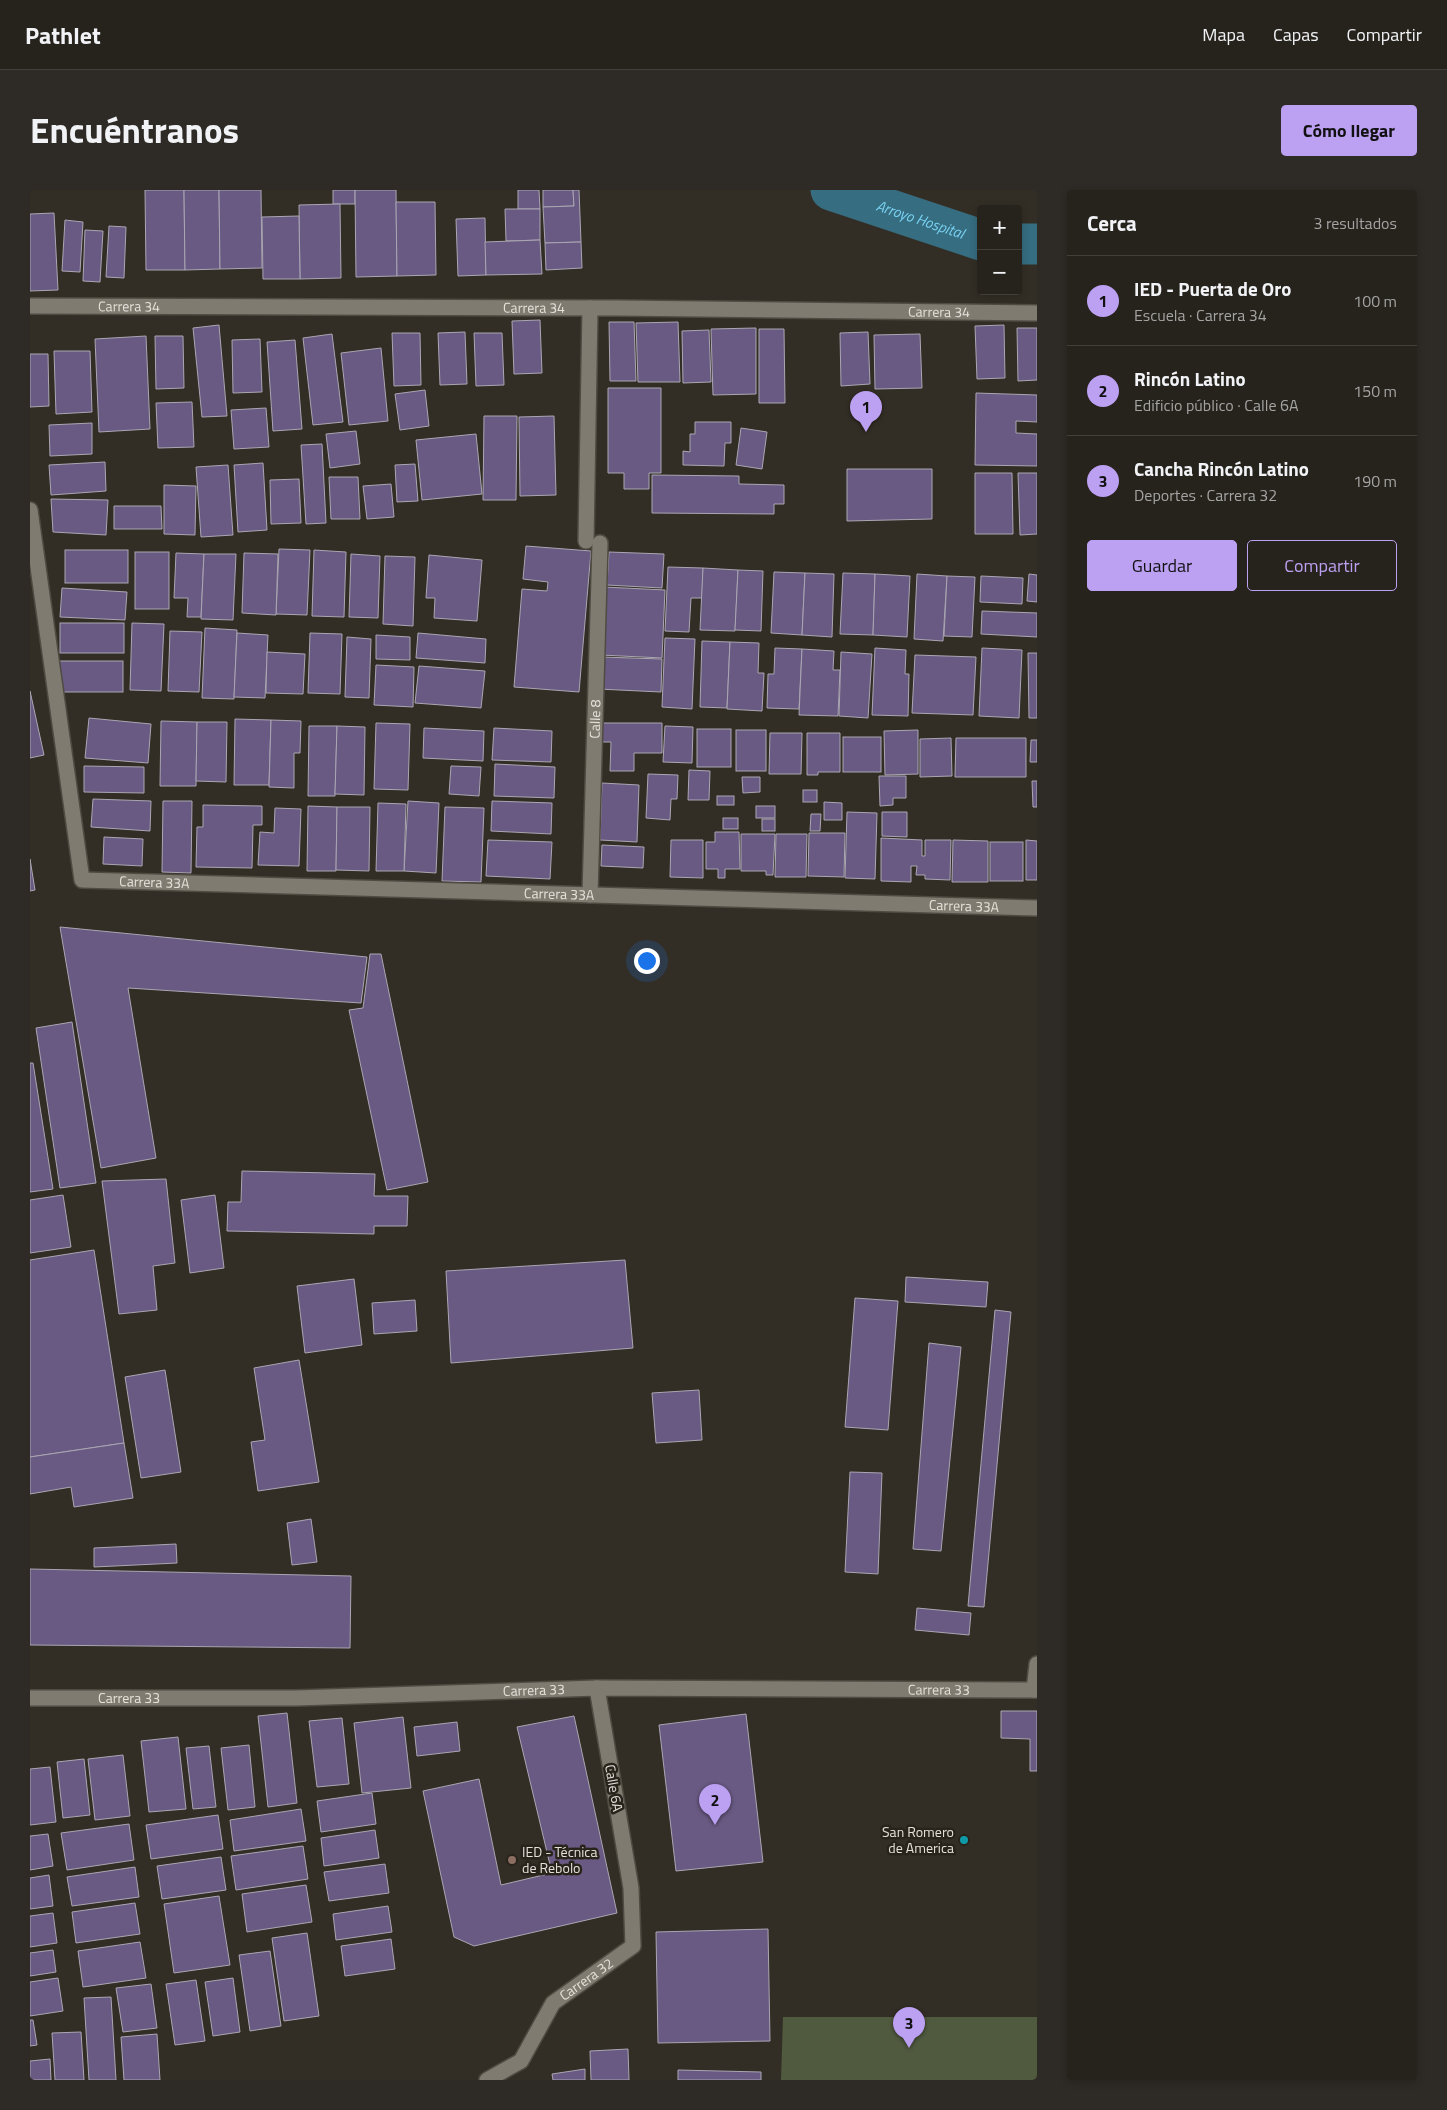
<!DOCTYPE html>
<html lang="es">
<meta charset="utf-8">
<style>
body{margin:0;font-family:"Titillium Web",sans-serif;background:#2e2a25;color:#f1f3f6}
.controls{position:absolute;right:15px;top:15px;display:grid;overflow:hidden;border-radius:5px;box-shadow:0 2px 8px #0003}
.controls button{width:45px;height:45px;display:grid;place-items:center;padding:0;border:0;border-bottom:1px solid #423f3b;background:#26221c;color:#f1f3f6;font:25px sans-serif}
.you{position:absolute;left:616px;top:770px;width:18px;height:18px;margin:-12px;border:4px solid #fff;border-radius:50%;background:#1a73e8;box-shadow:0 0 0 8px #1a73e833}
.badge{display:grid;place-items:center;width:32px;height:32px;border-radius:50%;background:#bca0f2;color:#111;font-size:16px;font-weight:700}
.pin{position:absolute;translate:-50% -41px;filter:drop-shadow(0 1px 2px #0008)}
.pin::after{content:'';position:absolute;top:26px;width:18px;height:15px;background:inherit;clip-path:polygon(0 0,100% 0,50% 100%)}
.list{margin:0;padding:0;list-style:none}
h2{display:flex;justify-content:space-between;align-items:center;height:65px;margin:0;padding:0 20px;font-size:21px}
h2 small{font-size:16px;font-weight:400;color:#a4a4a3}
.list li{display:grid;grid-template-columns:32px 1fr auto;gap:15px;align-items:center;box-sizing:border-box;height:90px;padding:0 20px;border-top:1px solid #423f3b}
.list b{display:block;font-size:19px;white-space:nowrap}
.list p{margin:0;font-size:16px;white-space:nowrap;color:#a4a4a3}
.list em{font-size:16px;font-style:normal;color:#a4a4a3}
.actions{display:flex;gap:10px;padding:15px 20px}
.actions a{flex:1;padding:11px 0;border:1px solid #bca0f2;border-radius:5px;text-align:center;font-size:18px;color:#bca0f2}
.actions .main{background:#bca0f2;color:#111}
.map{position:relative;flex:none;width:1007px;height:1890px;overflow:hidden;border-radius:5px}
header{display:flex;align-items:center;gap:30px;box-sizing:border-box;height:70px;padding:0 25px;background:#26221c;border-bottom:1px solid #423f3b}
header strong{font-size:24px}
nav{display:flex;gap:28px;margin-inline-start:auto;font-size:18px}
.intro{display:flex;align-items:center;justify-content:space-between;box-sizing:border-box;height:120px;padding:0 30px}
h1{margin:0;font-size:35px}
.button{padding:12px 22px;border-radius:5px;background:#bca0f2;color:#111;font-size:18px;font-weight:700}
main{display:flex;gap:30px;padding:0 30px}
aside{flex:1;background:#26221c;border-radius:5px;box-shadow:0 2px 8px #0003}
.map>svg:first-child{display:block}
.green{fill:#505a3f}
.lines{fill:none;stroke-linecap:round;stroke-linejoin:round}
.canal{stroke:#366d81;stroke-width:41}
.building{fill:#695a83;stroke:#aaa6b2}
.minor-casing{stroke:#4f4b43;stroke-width:18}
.minor{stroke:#807b70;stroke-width:15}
.culture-dot{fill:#0f9aa8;stroke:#29241b;stroke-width:2}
.education-dot{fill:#8d6e63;stroke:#29241b;stroke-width:2}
.labels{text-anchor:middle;stroke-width:5;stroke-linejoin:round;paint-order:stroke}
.street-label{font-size:14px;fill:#e4e1db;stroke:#29241b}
.poi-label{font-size:14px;fill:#e4e1db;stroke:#29241b;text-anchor:end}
.water-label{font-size:15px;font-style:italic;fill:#79d1f1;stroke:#29241b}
</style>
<header>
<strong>Pathlet</strong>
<nav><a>Mapa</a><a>Capas</a><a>Compartir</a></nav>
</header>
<div class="intro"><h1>Encuéntranos</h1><a class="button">Cómo llegar</a></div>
<main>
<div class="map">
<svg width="1007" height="1890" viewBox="0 0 1007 1890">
<rect width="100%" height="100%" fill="#332e25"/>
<polygon class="green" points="753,1827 1007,1827 1007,1890 751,1890"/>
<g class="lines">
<g class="canal">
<path id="s1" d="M801 0 951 50"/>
<polyline points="988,54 1007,54"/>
</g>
</g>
<g class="building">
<polygon points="115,0 154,0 155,80 116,80"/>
<polygon points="154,0 189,0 190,79 155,80"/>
<polygon points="189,0 231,0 232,78 190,79"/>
<rect x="303" y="0" width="22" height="14"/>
<polygon points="325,0 366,0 367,86 326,87"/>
<polygon points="488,0 509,0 510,19 488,19"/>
<polygon points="513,0 543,0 544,16 513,17"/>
<polygon points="543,0 549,0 551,52 515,53 513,17 544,16"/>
<polygon points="366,12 405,12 406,85 367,86"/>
<polygon points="310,14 311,88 270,89 269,15"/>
<polygon points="475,19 510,19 510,50 476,51"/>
<polygon points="24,23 28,100 0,101 0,24"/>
<polygon points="269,26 270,89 233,89 232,27"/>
<polygon points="455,28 456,85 428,86 426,29"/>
<polygon points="35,30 53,32 50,82 32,81"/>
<polygon points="79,36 96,37 94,88 76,87"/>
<polygon points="55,40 73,41 70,92 53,91"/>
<polygon points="510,50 512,84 456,85 455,52"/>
<polygon points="551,52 552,78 516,80 515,53"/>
<polygon points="510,130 512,183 484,184 482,131"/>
<polygon points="579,132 604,132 606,191 580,191"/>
<polygon points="648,132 650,192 608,192 606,133"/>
<polygon points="189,135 197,226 172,227 163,138"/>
<polygon points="974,135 975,188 947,189 945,136"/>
<polygon points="726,138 726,204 683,205 681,139"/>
<polygon points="987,138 1007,138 1007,190 988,191"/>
<polygon points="729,139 754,139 755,213 729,213"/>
<polygon points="679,140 681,192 653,193 652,141"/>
<polygon points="435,142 437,194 410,195 408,143"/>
<polygon points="838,142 840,194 811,196 810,143"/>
<polygon points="362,143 390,143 391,195 364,196"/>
<polygon points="444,143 472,143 474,195 446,196"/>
<polygon points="302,144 313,232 283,235 273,148"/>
<polygon points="890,144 892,198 845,199 844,145"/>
<polygon points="116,146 120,239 69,242 65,149"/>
<polygon points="125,146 153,146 154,198 126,199"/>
<polygon points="230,149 232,202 203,203 202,150"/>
<polygon points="265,150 272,239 243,241 237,152"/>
<polygon points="351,158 358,231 319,235 311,163"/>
<polygon points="24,161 60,161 62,222 26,224"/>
<polygon points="0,164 18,164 19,216 0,217"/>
<polygon points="578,198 631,198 631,283 619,283 619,299 594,299 594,283 578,283"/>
<polygon points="395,200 399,236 370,240 365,204"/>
<polygon points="946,203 1007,205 1007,232 986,231 986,243 1007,244 1007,276 945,275"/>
<polygon points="162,212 164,257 128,258 126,213"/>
<polygon points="236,218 239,257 204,259 201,220"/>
<polygon points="454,226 487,226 486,310 453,310"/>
<polygon points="524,226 526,305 490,306 489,227"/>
<polygon points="665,232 701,232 701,253 695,253 694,276 653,275 653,261 660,262 660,244 665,244"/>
<polygon points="62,233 62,264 20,266 19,235"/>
<polygon points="711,238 737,242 732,279 706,275"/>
<polygon points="326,241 330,274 300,278 296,244"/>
<polygon points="446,244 452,304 392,310 386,250"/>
<polygon points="292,254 296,333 276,334 271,255"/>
<polygon points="75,272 76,301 21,305 19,275"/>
<polygon points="233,273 237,340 208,342 204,275"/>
<polygon points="385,274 388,311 367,312 365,275"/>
<polygon points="198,275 203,345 171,347 166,277"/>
<polygon points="817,279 902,279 902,329 817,331"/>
<polygon points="945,283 982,283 983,344 945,344"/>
<polygon points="988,283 1007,283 1007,344 990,345"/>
<polygon points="622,285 709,286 709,294 754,295 754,314 744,314 744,324 622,323"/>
<polygon points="299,287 328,287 330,329 301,329"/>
<polygon points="269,289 271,333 241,334 240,290"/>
<polygon points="361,294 364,327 337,329 333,296"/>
<polygon points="134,295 166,296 165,345 134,344"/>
<polygon points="21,309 78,310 76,345 23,342"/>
<polygon points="84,316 131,316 132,339 84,339"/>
<polygon points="496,356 561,361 549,502 484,497 492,399 517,401 518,392 493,389"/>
<polygon points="249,359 280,360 277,425 246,424"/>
<rect x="35" y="360" width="63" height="33"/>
<polygon points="284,360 316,362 314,427 282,426"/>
<rect x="105" y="362" width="34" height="57"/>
<polygon points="579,362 634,364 632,398 577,395"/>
<polygon points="146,363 174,364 171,427 157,427 158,408 144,408"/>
<polygon points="214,363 248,364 246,425 212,423"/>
<polygon points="174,364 206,364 203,430 171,429"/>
<polygon points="321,364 350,366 348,428 319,427"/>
<polygon points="399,365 452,370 447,431 404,428 405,408 396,408"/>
<polygon points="355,366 385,367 383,436 353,434"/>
<polygon points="638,377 673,378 672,408 661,408 659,442 635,441"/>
<polygon points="673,378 708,380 705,441 670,440"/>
<polygon points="708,380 733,381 731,441 705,440"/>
<polygon points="744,382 775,383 772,445 741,443"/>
<polygon points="775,383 804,384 802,447 772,445"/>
<polygon points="813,383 845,384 843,445 810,444"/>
<polygon points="845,384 880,386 877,447 843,445"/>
<polygon points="887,384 917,386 913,451 884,449"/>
<polygon points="999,384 1007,385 1007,412 997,411"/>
<polygon points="917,386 945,387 942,447 914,446"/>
<polygon points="951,386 993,388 992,414 950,412"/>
<polygon points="574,397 635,400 632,468 571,465"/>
<polygon points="32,398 97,402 95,430 30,427"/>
<polygon points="952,421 1007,423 1007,447 951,444"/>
<rect x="30" y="433" width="64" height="30"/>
<polygon points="102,433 134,434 131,501 100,500"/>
<polygon points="175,438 207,440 204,509 172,508"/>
<polygon points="140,441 172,442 169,502 138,501"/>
<polygon points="207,443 238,445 235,508 204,507"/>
<polygon points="280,443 312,444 310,504 278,503"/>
<polygon points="388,443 456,449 455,473 386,468"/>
<polygon points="346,445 380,447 380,470 346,469"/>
<polygon points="317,447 341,449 339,508 315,507"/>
<polygon points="635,448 665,449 662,519 632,517"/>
<polygon points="672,451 700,452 697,518 670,517"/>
<polygon points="700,452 729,453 728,483 734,483 732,521 697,519"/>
<polygon points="745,458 772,459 769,519 737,518 738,484 744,484"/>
<polygon points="845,458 876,460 875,484 879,484 878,526 842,525"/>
<polygon points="952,458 992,460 989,528 949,526"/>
<polygon points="772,459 804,461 803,480 810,480 808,526 769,525"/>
<polygon points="237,462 275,464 273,504 236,503"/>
<polygon points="811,462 842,464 838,528 809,526"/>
<polygon points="998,463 1007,463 1007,528 999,528"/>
<polygon points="885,465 946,467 943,525 882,523"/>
<polygon points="571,467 632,469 631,502 568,499"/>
<rect x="28" y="471" width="65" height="31"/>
<polygon points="346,475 384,477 383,517 344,515"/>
<polygon points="389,476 455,481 451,518 385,513"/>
<polygon points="0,501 14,565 0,568"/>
<polygon points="59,528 121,534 118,573 55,568"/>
<polygon points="205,529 241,530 239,595 204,595"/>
<polygon points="241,530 271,531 270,563 264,563 264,598 239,597"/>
<polygon points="131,531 167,532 166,596 130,596"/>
<polygon points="167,532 197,532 196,592 166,591"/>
<polygon points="346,533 380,534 378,600 344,599"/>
<polygon points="568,533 632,533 632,563 604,563 604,581 580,581 581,552 568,552"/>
<polygon points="279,536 307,536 305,606 278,606"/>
<polygon points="307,536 335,537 334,605 305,604"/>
<polygon points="635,536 663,537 662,573 633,572"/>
<polygon points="394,538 454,541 453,571 393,568"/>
<polygon points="464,538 522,541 521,572 462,570"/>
<rect x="667" y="539" width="34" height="38"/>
<rect x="706" y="540" width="30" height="41"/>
<polygon points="888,540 888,584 855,585 854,541"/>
<polygon points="740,543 772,543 771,584 739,584"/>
<polygon points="777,543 810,543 810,582 788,582 788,585 777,585"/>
<rect x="813" y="547" width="38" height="35"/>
<polygon points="921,548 922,586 890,587 890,549"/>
<polygon points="926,548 996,548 996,587 925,587"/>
<polygon points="1001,550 1007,550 1007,572 1000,572"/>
<polygon points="465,574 525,577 524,608 464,606"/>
<polygon points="54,576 114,577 114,603 54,602"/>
<polygon points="421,576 451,577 449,606 419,604"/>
<polygon points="659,580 680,581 679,610 658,610"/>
<polygon points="618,584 648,585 647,609 641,609 640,630 616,628"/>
<polygon points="849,586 876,586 876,608 863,608 863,615 850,616"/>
<polygon points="712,587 730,587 730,602 713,603"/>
<polygon points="1002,591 1007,591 1007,617 1003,617"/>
<polygon points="572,593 609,595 607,652 570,650"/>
<rect x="773" y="600" width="14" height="12"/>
<rect x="687" y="606" width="17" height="9"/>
<polygon points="63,609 121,611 120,641 61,637"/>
<polygon points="133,611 162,611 161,683 132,682"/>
<polygon points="378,611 409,613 406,683 374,681"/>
<polygon points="462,611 522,613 521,644 461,641"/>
<polygon points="794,612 812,613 812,630 794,630"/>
<polygon points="348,613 376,614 374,681 346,681"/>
<polygon points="173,615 232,616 232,635 223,635 222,678 166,677 167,637 173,637"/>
<polygon points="278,616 307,617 306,681 277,681"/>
<rect x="726" y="616" width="19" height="12"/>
<polygon points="307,617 340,617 339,681 306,680"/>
<polygon points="415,617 454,618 451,692 412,691"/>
<polygon points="245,618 271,619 269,676 228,675 230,642 244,643"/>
<polygon points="817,622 847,623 845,689 815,688"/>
<polygon points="852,622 877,622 877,647 852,646"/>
<polygon points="781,624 791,624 790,641 780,641"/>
<rect x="693" y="628" width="15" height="11"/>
<rect x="732" y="629" width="13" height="12"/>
<polygon points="685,642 709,642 710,679 695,679 695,688 688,688 688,679 676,679 676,652 685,652"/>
<polygon points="779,643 815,643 814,687 778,686"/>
<polygon points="711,644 745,644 743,685 736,685 736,681 711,681"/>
<polygon points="746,644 777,644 776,687 745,687"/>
<polygon points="74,647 113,649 112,676 73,674"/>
<polygon points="851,648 892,650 892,666 895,666 895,650 921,650 920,690 895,689 895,685 886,685 887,676 881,676 881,692 851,691"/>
<polygon points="458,650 522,652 520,689 456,686"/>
<polygon points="641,650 673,650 673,688 640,687"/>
<polygon points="923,650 958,651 958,692 922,692"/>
<polygon points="996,650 1007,651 1007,690 996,690"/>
<rect x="960" y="652" width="33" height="39"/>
<polygon points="572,655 614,657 613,678 571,676"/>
<polygon points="0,669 5,700 0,701"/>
<polygon points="30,737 337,767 331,813 98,798 126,968 71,978"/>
<polygon points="340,764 351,764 398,992 357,1000 319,820 333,818"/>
<polygon points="42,832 66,993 30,998 6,838"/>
<polygon points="0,873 3,873 23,999 0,1002"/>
<polygon points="212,981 345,984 344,1006 378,1006 377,1036 344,1036 344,1044 197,1041 198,1012 211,1012"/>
<polygon points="136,989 145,1073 123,1076 127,1120 89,1124 72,991"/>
<polygon points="33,1005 41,1057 0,1063 0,1010"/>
<polygon points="185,1005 194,1078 160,1083 151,1010"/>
<polygon points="64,1060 94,1253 0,1267 0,1070"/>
<polygon points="595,1070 603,1158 421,1173 416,1081"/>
<polygon points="876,1087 958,1092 956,1117 875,1112"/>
<polygon points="324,1089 332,1155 275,1163 267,1096"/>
<polygon points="825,1108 868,1111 858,1240 815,1237"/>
<polygon points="385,1110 387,1141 344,1144 342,1113"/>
<polygon points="965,1120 981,1122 954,1417 938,1416"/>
<polygon points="899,1153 931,1157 911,1361 883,1359"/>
<polygon points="269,1170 289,1292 228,1301 221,1252 235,1250 224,1178"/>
<polygon points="135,1180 151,1282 111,1288 95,1187"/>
<polygon points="669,1200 672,1250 626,1253 622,1203"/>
<polygon points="94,1253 103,1308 44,1317 41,1297 0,1304 0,1267"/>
<polygon points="820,1282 852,1283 848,1384 815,1382"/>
<polygon points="281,1329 287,1372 262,1375 257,1333"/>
<polygon points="146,1354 147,1373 64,1377 64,1358"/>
<polygon points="0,1379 321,1386 320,1458 0,1455"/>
<polygon points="887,1418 941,1423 939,1445 885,1440"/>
<polygon points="971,1521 1007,1521 1007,1581 1000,1581 1000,1549 971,1548"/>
<polygon points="257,1523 267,1613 238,1617 228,1526"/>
<polygon points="716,1524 733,1672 646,1681 629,1535"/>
<polygon points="544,1526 587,1723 444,1756 424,1747 393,1601 449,1589 471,1695 522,1683 487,1537"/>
<polygon points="373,1527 381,1598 332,1603 324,1533"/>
<polygon points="312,1528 319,1594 287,1597 279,1531"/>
<polygon points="427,1532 430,1561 387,1566 384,1537"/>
<polygon points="148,1547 156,1619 119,1622 111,1551"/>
<polygon points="219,1555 225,1617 198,1620 191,1558"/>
<polygon points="179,1556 186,1617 163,1619 156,1558"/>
<polygon points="93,1565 100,1626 65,1630 58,1569"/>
<polygon points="54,1569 60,1625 33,1628 27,1572"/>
<polygon points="20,1577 26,1632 0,1635 0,1579"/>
<polygon points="342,1603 346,1634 291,1642 287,1611"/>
<polygon points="271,1619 276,1651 204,1661 200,1630"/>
<polygon points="188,1625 193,1659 121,1669 116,1635"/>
<polygon points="99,1634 104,1670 37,1680 31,1643"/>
<polygon points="345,1640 349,1668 294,1676 291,1648"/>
<polygon points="18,1644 23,1676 0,1680 0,1646"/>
<polygon points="273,1656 278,1689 206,1700 201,1666"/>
<polygon points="191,1667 196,1700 132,1709 127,1676"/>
<polygon points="355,1674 359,1703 299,1711 294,1682"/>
<polygon points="105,1677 109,1707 42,1716 37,1687"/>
<polygon points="19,1685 23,1716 0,1719 0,1688"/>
<polygon points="276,1695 282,1732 217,1742 212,1704"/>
<polygon points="189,1706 200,1775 144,1783 134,1714"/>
<polygon points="105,1713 110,1744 46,1753 42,1722"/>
<polygon points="358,1716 362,1742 306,1750 303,1724"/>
<polygon points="23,1723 27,1753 0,1757 0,1726"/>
<polygon points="738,1739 740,1851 628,1853 626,1742"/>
<polygon points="277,1743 289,1826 254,1831 242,1748"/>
<polygon points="361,1749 365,1779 315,1786 311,1756"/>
<polygon points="110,1752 116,1788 53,1797 48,1761"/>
<polygon points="23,1760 26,1782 0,1786 0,1763"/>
<polygon points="240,1761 251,1836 220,1841 209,1765"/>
<polygon points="28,1788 33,1821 0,1826 0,1792"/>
<polygon points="203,1788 210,1842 183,1846 175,1792"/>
<polygon points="166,1790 175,1851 145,1855 136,1794"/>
<polygon points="121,1794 127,1838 93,1842 86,1798"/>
<polygon points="81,1807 86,1890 59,1890 54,1808"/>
<polygon points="0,1830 3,1830 7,1855 0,1856"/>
<polygon points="51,1842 54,1890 25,1890 22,1843"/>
<polygon points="127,1844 130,1890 94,1890 91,1847"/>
<polygon points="598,1859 599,1890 561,1890 560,1861"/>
<polygon points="20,1869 21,1890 0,1890 0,1871"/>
<polygon points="555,1879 555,1890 523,1890 522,1884"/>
<polygon points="648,1880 731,1882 731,1890 648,1890"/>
</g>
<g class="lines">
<g class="minor-casing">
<g id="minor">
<path id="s2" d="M0 116 588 118 1007 123"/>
<path id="s3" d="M0 320 52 690 1007 718"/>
<polyline points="556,351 560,118"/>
<path id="s4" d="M560 705 570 353"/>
<polyline points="1004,1500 1007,1474"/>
<path id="s5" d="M0 1508H266L567 1498 1007 1500"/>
<path id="s6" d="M457 1890 491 1871 523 1813 603 1756 601 1698 567 1498"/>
</g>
</g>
<use href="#minor" class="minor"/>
</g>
<circle class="culture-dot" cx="934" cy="1650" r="5"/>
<circle class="education-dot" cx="482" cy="1670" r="5"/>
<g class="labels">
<g class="street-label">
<text dy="5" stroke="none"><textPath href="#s2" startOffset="99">Carrera 34</textPath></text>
<text dy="5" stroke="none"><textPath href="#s2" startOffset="504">Carrera 34</textPath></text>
<text dy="5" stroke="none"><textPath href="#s2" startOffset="909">Carrera 34</textPath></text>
<text dy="5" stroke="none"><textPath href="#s4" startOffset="176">Calle 8</textPath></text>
<text dy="5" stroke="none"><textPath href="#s3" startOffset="446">Carrera 33A</textPath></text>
<text dy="5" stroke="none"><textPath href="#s3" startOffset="851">Carrera 33A</textPath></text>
<text dy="5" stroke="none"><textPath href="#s3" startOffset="1256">Carrera 33A</textPath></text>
<text dy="5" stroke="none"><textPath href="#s5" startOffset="909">Carrera 33</textPath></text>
<text dy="5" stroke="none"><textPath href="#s5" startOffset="504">Carrera 33</textPath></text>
<text dy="5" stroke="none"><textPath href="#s5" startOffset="99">Carrera 33</textPath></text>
<text transform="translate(584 1598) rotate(80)" y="5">Calle 6A</text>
<text dy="5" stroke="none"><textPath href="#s6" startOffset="146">Carrera 32</textPath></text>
</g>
<g class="poi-label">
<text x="924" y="1647">San Romero<tspan x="924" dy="16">de America</tspan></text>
<text x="492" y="1667" text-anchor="start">IED - Técnica<tspan x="492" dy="16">de Rebolo</tspan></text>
</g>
<g class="water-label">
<text dy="5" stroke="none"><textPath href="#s1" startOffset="94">Arroyo Hospital</textPath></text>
</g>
</g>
</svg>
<div class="controls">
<button>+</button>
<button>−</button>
</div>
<div class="you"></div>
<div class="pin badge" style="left:836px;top:242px">1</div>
<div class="pin badge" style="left:685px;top:1635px">2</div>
<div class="pin badge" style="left:879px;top:1858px">3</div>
</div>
<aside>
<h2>Cerca<small>3 resultados</small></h2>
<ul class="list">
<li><span class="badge">1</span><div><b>IED - Puerta de Oro</b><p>Escuela · Carrera 34</p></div><em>100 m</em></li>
<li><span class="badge">2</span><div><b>Rincón Latino</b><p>Edificio público · Calle 6A</p></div><em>150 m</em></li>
<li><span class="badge">3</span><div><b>Cancha Rincón Latino</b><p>Deportes · Carrera 32</p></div><em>190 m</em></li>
</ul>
<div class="actions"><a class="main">Guardar</a><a>Compartir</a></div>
</aside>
</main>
